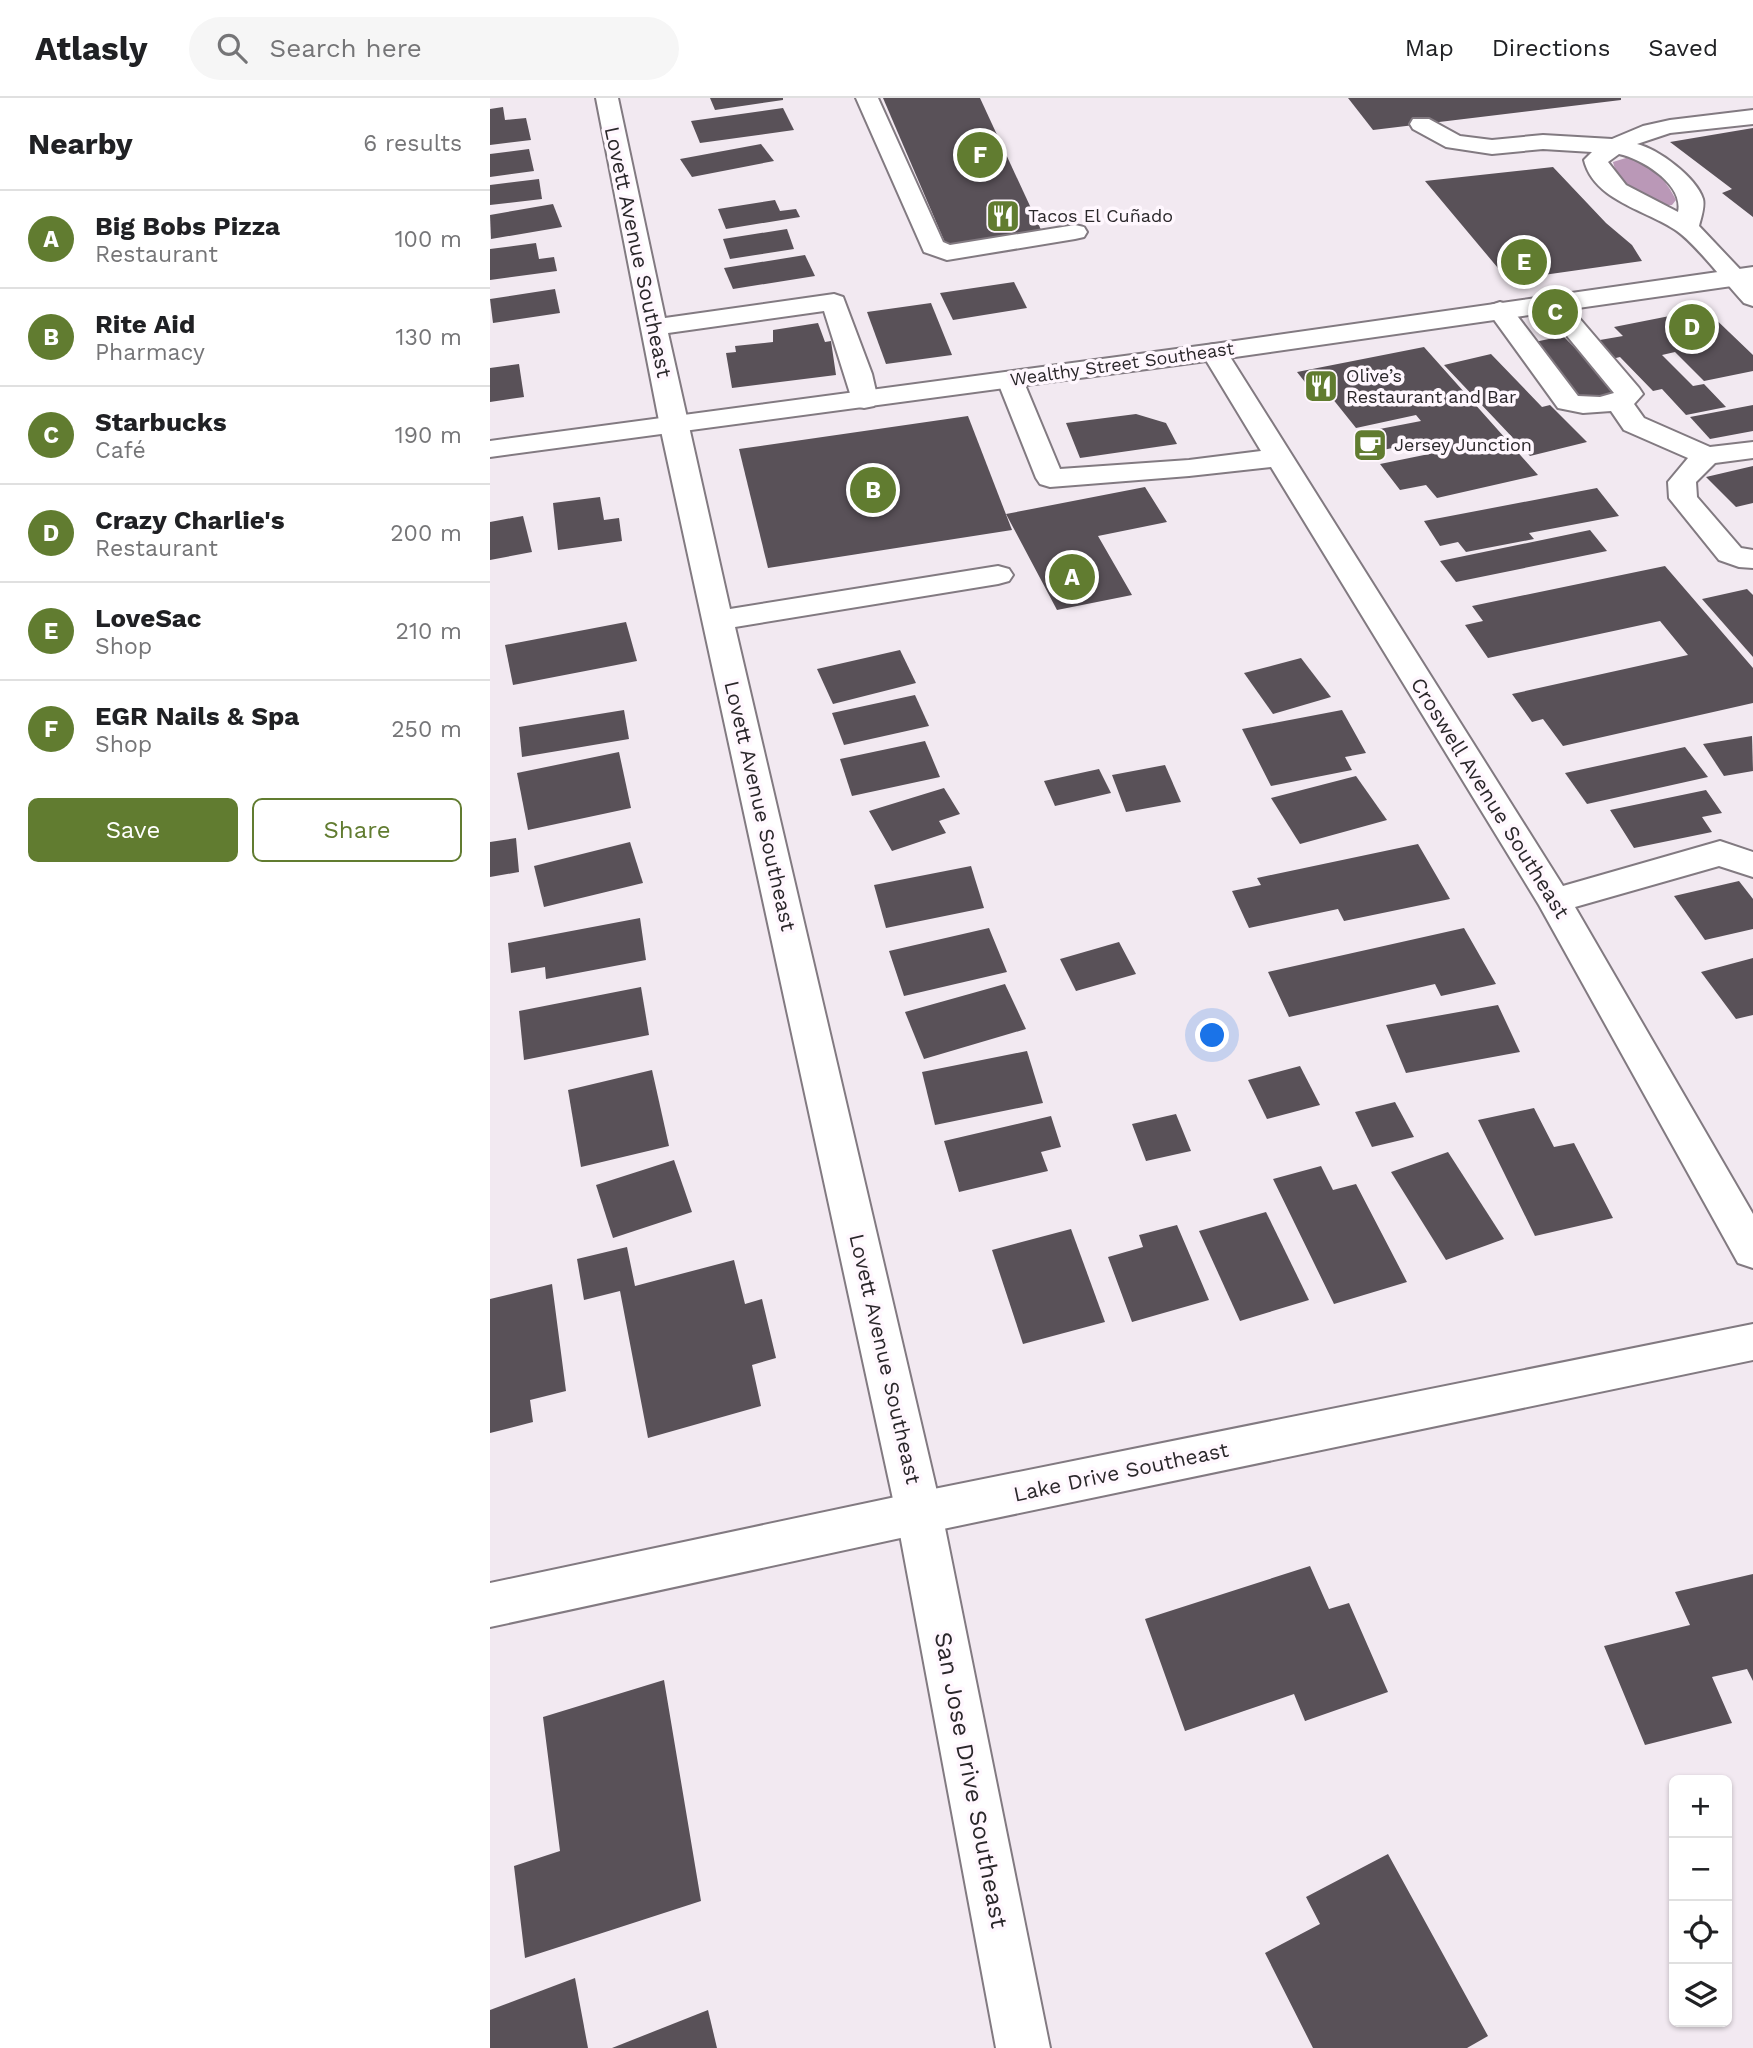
<!DOCTYPE html>
<meta charset="utf-8">
<style>
body{margin:0;font-family:"Work Sans",sans-serif;background:#f6f6f6;color:#202124}
.controls{position:absolute;right:21px;bottom:21px;display:grid;overflow:hidden;border-radius:10px;box-shadow:0 2px 5px #0004}
.controls button{width:63px;height:63px;display:grid;place-items:center;padding:0;border:0;border-bottom:2px solid #e0e0e0;background:#fff;color:#202124;font:35px sans-serif}
.you{position:absolute;left:723px;top:938px;width:24px;height:24px;margin:-18px;border:5px solid #fff;border-radius:50%;background:#1a73e8;box-shadow:0 0 0 10px #1a73e833}
.badge{display:grid;place-items:center;width:46px;height:46px;border-radius:50%;background:#617c30;color:#fff;font-size:23px;font-weight:700}
.pin{position:absolute;translate:-50% -50%;border:4px solid #fff;box-shadow:0 2px 7px #0006}
.list{margin:0;padding:0;list-style:none}
h2{display:flex;justify-content:space-between;align-items:center;height:91px;margin:0;padding:0 28px;font-size:30px}
h2 small{font-size:23px;font-weight:400;color:#757577}
.list li{display:grid;grid-template-columns:46px 1fr auto;gap:21px;align-items:center;box-sizing:border-box;height:98px;padding:0 28px;border-top:2px solid #e0e0e0}
.list b{display:block;font-size:26px;white-space:nowrap}
.list p{margin:0;font-size:23px;white-space:nowrap;color:#757577}
.list em{font-size:23px;font-style:normal;color:#757577}
.actions{display:flex;gap:14px;padding:21px 28px}
.actions a{flex:1;padding:16px 0;border:2px solid #617c30;border-radius:10px;text-align:center;font-size:24px;color:#617c30}
.actions .main{background:#617c30;color:#fff}
.icon{flex:none;width:38px;height:38px;fill:none;stroke:currentColor;stroke-width:2;stroke-linecap:round;stroke-linejoin:round}
.map{position:relative;flex:none;width:1263px;height:1950px;overflow:hidden}
header{display:flex;align-items:center;gap:42px;box-sizing:border-box;height:98px;padding:0 35px;background:#fff;border-bottom:2px solid #e0e0e0}
header strong{font-size:33px}
nav{display:flex;gap:38px;margin-inline-start:auto;font-size:24px}
.search{width:490px;height:63px;background:#f6f6f6;display:flex;align-items:center;gap:18px;box-sizing:border-box;padding:0 24px;border-radius:38px;color:#757577;font-size:26px}
main{display:flex}
aside{flex:1;background:#fff}
.map>svg:first-child{display:block}
.water{fill:#ba98b7}
.building{fill:#595158}
.lines{fill:none;stroke-linecap:round;stroke-linejoin:round}
.minor-casing{stroke:#827a81;stroke-width:4}
.major-casing{stroke:#827a81;stroke-width:4}
.minor{fill:#fff;fill-rule:evenodd}
.major{fill:#fff;fill-rule:evenodd}
.labels{text-anchor:middle;stroke-width:7;stroke-linejoin:round;paint-order:stroke}
.far-poi-label{font-size:18px;fill:#2a272a;stroke:#fff7fe;text-anchor:start}
.far-street-label{font-size:18px;fill:#2a272a;stroke:#fff7fe}
.street-label{font-size:21px;fill:#2a272a;stroke:#fff7fe}
.near-street-label{font-size:24px;fill:#2a272a;stroke:#fff7fe}
</style>
<header>
<strong>Atlasly</strong>
<div class="search"><svg class="icon" aria-label="search" viewBox="0 0 24 24"><circle cx="10" cy="10" r="6"/><path d="M15 15l6 6"/></svg>Search here</div>
<nav><a>Map</a><a>Directions</a><a>Saved</a></nav>
</header>
<main>
<aside>
<h2>Nearby<small>6 results</small></h2>
<ul class="list">
<li><span class="badge">A</span><div><b>Big Bobs Pizza</b><p>Restaurant</p></div><em>100 m</em></li>
<li><span class="badge">B</span><div><b>Rite Aid</b><p>Pharmacy</p></div><em>130 m</em></li>
<li><span class="badge">C</span><div><b>Starbucks</b><p>Café</p></div><em>190 m</em></li>
<li><span class="badge">D</span><div><b>Crazy Charlie's</b><p>Restaurant</p></div><em>200 m</em></li>
<li><span class="badge">E</span><div><b>LoveSac</b><p>Shop</p></div><em>210 m</em></li>
<li><span class="badge">F</span><div><b>EGR Nails &amp; Spa</b><p>Shop</p></div><em>250 m</em></li>
</ul>
<div class="actions"><a class="main">Save</a><a>Share</a></div>
</aside>
<div class="map">
<svg width="1263" height="1950" viewBox="0 0 1263 1950">
<rect width="100%" height="100%" fill="#f2e9f1"/>
<path class="water" d="M1139 59C1161 65 1176 82 1186 102L1182 107C1161 111 1127 86 1123 64Z"/>
<g class="building">
<polygon points="220,0 293,0 293,2 225,12"/>
<polygon points="393,0 490,0 552,134 456,147"/>
<polygon points="858,0 1131,0 1131,2 883,32"/>
<polygon points="13,9 15,22 36,20 41,42 0,47 0,11"/>
<polygon points="293,10 304,32 210,45 201,23"/>
<polygon points="1263,30 1263,119 1232,95 1242,91 1180,44"/>
<polygon points="271,46 284,63 202,79 190,61"/>
<polygon points="39,51 44,73 0,79 0,56"/>
<polygon points="1063,69 1116,125 1142,147 1152,163 1018,182 935,83"/>
<polygon points="49,81 52,101 0,107 0,87"/>
<polygon points="285,102 290,113 306,111 310,119 236,131 228,111"/>
<polygon points="63,106 72,129 1,141 0,117"/>
<polygon points="297,131 304,151 240,161 233,141"/>
<polygon points="46,145 49,161 64,159 67,173 0,182 0,151"/>
<polygon points="315,157 325,178 243,191 234,170"/>
<polygon points="524,184 537,210 463,222 450,195"/>
<polygon points="65,191 70,215 3,225 0,201"/>
<polygon points="441,205 462,257 396,266 377,214"/>
<polygon points="1215,211 1263,257 1263,273 1214,283 1185,254 1172,257 1203,288 1214,286 1236,309 1196,317 1172,291 1163,293 1130,259 1122,261 1104,243 1133,238 1124,229"/>
<polygon points="328,225 335,244 341,243 346,277 242,290 236,255 246,254 245,248 283,244 283,232"/>
<polygon points="1073,238 1131,295 1092,304 1035,246"/>
<polygon points="934,249 1048,377 947,400 936,387 910,392 890,366 944,355 934,343 884,354 869,335 931,323 926,317 866,330 838,295 826,298 807,274"/>
<polygon points="1001,256 1052,309 1060,307 1097,344 1040,358 954,267"/>
<polygon points="29,266 34,299 0,304 0,270"/>
<polygon points="1263,307 1263,333 1220,341 1200,319"/>
<polygon points="646,316 676,325 687,346 590,360 576,325"/>
<polygon points="478,318 522,432 278,470 249,351"/>
<polygon points="1263,368 1263,405 1246,409 1216,379"/>
<polygon points="655,389 677,424 608,438 642,497 567,512 516,416"/>
<polygon points="1107,390 1129,418 1039,435 1044,441 976,454 968,444 950,448 934,423"/>
<polygon points="110,399 114,422 129,420 132,443 68,452 63,405"/>
<polygon points="33,418 42,454 0,462 0,424"/>
<polygon points="1100,432 1117,453 966,484 950,463"/>
<polygon points="1175,468 1263,570 1263,605 1073,648 1053,621 1042,624 1022,596 1198,557 1170,523 998,560 975,527 993,523 982,508"/>
<polygon points="1257,491 1263,497 1263,559 1212,501"/>
<polygon points="136,524 147,563 23,587 15,547"/>
<polygon points="410,552 426,585 343,606 327,571"/>
<polygon points="811,560 841,599 783,616 754,575"/>
<polygon points="425,597 439,628 354,647 342,615"/>
<polygon points="134,612 139,641 32,659 29,629"/>
<polygon points="852,612 876,655 855,659 862,672 781,688 752,631"/>
<polygon points="1262,638 1263,673 1234,678 1213,646"/>
<polygon points="435,643 450,679 362,698 350,661"/>
<polygon points="1195,649 1218,679 1097,706 1075,675"/>
<polygon points="129,654 141,710 38,732 27,675"/>
<polygon points="675,667 691,704 636,714 622,677"/>
<polygon points="609,671 621,695 565,708 554,683"/>
<polygon points="866,678 897,722 810,746 781,700"/>
<polygon points="454,690 470,716 449,723 456,735 402,753 379,713"/>
<polygon points="1216,692 1232,715 1212,719 1222,734 1144,750 1120,712"/>
<polygon points="26,740 29,774 0,779 0,744"/>
<polygon points="140,744 153,785 54,809 44,768"/>
<polygon points="928,746 960,801 854,823 848,811 759,830 742,793 771,787 767,780"/>
<polygon points="481,768 494,810 396,830 384,787"/>
<polygon points="1249,783 1263,801 1263,831 1215,842 1184,798"/>
<polygon points="150,820 156,862 56,881 55,869 21,875 18,845"/>
<polygon points="499,830 517,874 414,898 399,853"/>
<polygon points="974,830 1006,886 951,898 945,886 799,919 778,874"/>
<polygon points="629,844 646,876 586,893 570,861"/>
<polygon points="1263,860 1263,917 1246,921 1211,874"/>
<polygon points="515,886 536,931 434,961 415,914"/>
<polygon points="151,889 159,937 34,962 29,913"/>
<polygon points="1008,907 1030,954 916,975 896,927"/>
<polygon points="537,953 553,1005 445,1027 432,974"/>
<polygon points="810,968 830,1007 777,1021 758,982"/>
<polygon points="162,972 179,1048 91,1069 78,992"/>
<polygon points="905,1004 924,1039 882,1049 865,1014"/>
<polygon points="1044,1010 1064,1049 1084,1045 1123,1120 1045,1138 988,1022"/>
<polygon points="686,1016 701,1053 656,1063 642,1026"/>
<polygon points="561,1018 571,1049 551,1054 558,1073 469,1094 454,1043"/>
<polygon points="958,1054 1014,1141 956,1162 901,1074"/>
<polygon points="184,1062 202,1114 123,1140 106,1087"/>
<polygon points="831,1068 843,1092 866,1086 917,1184 844,1206 783,1081"/>
<polygon points="776,1114 819,1202 750,1223 709,1133"/>
<polygon points="687,1127 719,1202 642,1224 618,1159 653,1149 649,1137"/>
<polygon points="581,1131 615,1224 533,1246 502,1152"/>
<polygon points="137,1149 145,1188 244,1162 255,1206 272,1201 286,1260 262,1267 271,1308 158,1340 130,1193 94,1202 87,1161"/>
<polygon points="62,1186 76,1293 40,1302 43,1324 0,1335 0,1201"/>
<polygon points="820,1468 839,1511 859,1505 898,1594 815,1623 804,1596 695,1633 655,1521"/>
<polygon points="1263,1476 1263,1583 1257,1571 1222,1579 1242,1625 1155,1647 1114,1548 1200,1527 1185,1494"/>
<polygon points="174,1582 211,1803 35,1860 24,1768 70,1753 53,1619"/>
<polygon points="898,1756 998,1938 977,1950 823,1950 775,1855 830,1826 816,1799"/>
<polygon points="85,1880 98,1950 0,1950 0,1912"/>
<polygon points="218,1912 227,1950 122,1950"/>
</g>
<g class="lines">
<g class="minor-casing">
<g id="minor">
<polygon points="106,0 128,0 175,220 344,196 353,199 382,276 388,302 384,308 374,310 364,308 334,213 178,235 240,511 508,468 519,471 523,477 519,483 508,486 245,529 452,1415 560,1950 506,1950 406,1415 170,328"/>
<polygon points="366,0 388,0 453,144 460,147 585,127 594,129 597,134 594,139 585,141 457,162 434,154"/>
<path d="M1263 12V26L1180 35 1147 46C1168 51 1206 79 1213 101 1215 109 1211 120 1209 128L1263 185V208L1254 205C1236 186 1207 147 1187 133 1157 112 1104 103 1094 62L1102 54 1053 51 1002 56 956 49 923 31 920 26 923 21H939L970 38 1002 42 1053 37 1122 41 1153 28 1180 22ZM1129 56C1153 61 1194 87 1188 114L1136 87 1118 64Z"/>
<polygon points="1063,197 1072,200 1149,290 1153,296 1144,306 1154,320 1220,349 1263,344 1263,360 1225,365 1206,384 1207,399 1251,450 1263,452 1263,470 1249,469 1229,462 1179,400 1178,384 1198,360 1134,332 1121,313 1093,315 1068,310 997,212 1001,207 1010,204 1019,207 1088,298 1110,299 1124,295 1050,205 1054,200"/>
<polygon points="724,246 733,248 737,254 1073,788 1230,743 1263,754 1263,779 1229,768 1085,809 1263,1116 1263,1170 1248,1165 1049,807 781,369 699,378 560,389 550,386 546,380 507,282 511,276 520,274 529,276 533,282 570,371 699,362 771,353 711,254 715,248"/>
</g>
</g>
<g class="major-casing">
<g id="major">
<polygon points="1263,169 1263,185 724,262 0,359 0,343 724,246"/>
<polygon points="1263,1226 1263,1262 429,1436 0,1529 0,1485 429,1394"/>
</g>
</g>
<use href="#minor" class="minor"/>
<use href="#major" class="major"/>
</g>
<defs>
<g id="restaurant-square" transform="scale(1.75)"><rect x="-9" y="-9" width="18" height="18" rx="4" fill="#617c30" stroke="#fff7fe"/><path d="M-5-6h1v4h1v-4h1v4h1v-4h1v5L-1.5 .5V6h-2V.5L-5-1ZM5-6V6H3V1.5H1.5Q1.5-4 5-6Z" fill="#fff"/></g>
<g id="cafe-square" transform="scale(1.75)"><rect x="-9" y="-9" width="18" height="18" rx="4" fill="#617c30" stroke="#fff7fe"/><path d="M-5.5-4.5H6V0H3Q3 3.5 0 3.5H-2.5Q-5.5 3.5-5.5 0ZM3-3.2v2h1.7v-2ZM-6 4.5H4V6H-6Z" fill="#fff"/></g>
</defs>
<g fill-rule="evenodd">
<use href="#restaurant-square" x="513" y="118"/>
<use href="#restaurant-square" x="831" y="288"/>
<use href="#cafe-square" x="880" y="347"/>
</g>
<g class="labels">
<g class="far-poi-label">
<text x="538" y="124">Tacos El Cuñado</text>
<text x="856" y="284">Olive’s<tspan x="856" dy="21">Restaurant and Bar</tspan></text>
<text x="904" y="353">Jersey Junction</text>
</g>
<g class="far-street-label">
<text transform="translate(632 266) rotate(-8)" y="6">Wealthy Street Southeast</text>
</g>
<g class="street-label">
<text transform="translate(148 154) rotate(78)" y="7">Lovett Avenue Southeast</text>
<text transform="translate(1000 700) rotate(58)" y="7">Croswell Avenue Southeast</text>
<text transform="translate(270 708) rotate(77)" y="7">Lovett Avenue Southeast</text>
<text transform="translate(395 1261) rotate(77)" y="7">Lovett Avenue Southeast</text>
<text transform="translate(631 1374) rotate(-12)" y="7">Lake Drive Southeast</text>
</g>
<g class="near-street-label">
<text transform="translate(481 1682) rotate(79)" y="8">San Jose Drive Southeast</text>
</g>
</g>
</svg>
<div class="controls">
<button>+</button>
<button>−</button>
<button><svg class="icon" aria-label="locate" viewBox="0 0 24 24"><circle cx="12" cy="12" r="6"/><path d="M12 2v4M12 18v4M2 12h4M18 12h4"/></svg></button>
<button><svg class="icon" aria-label="layers" viewBox="0 0 24 24"><path d="M12 4l9 5-9 5-9-5zM3 14l9 5 9-5"/></svg></button>
</div>
<div class="you"></div>
<div class="pin badge" style="left:582px;top:479px">A</div>
<div class="pin badge" style="left:383px;top:392px">B</div>
<div class="pin badge" style="left:1065px;top:214px">C</div>
<div class="pin badge" style="left:1202px;top:229px">D</div>
<div class="pin badge" style="left:1034px;top:164px">E</div>
<div class="pin badge" style="left:490px;top:57px">F</div>
</div>
</main>
